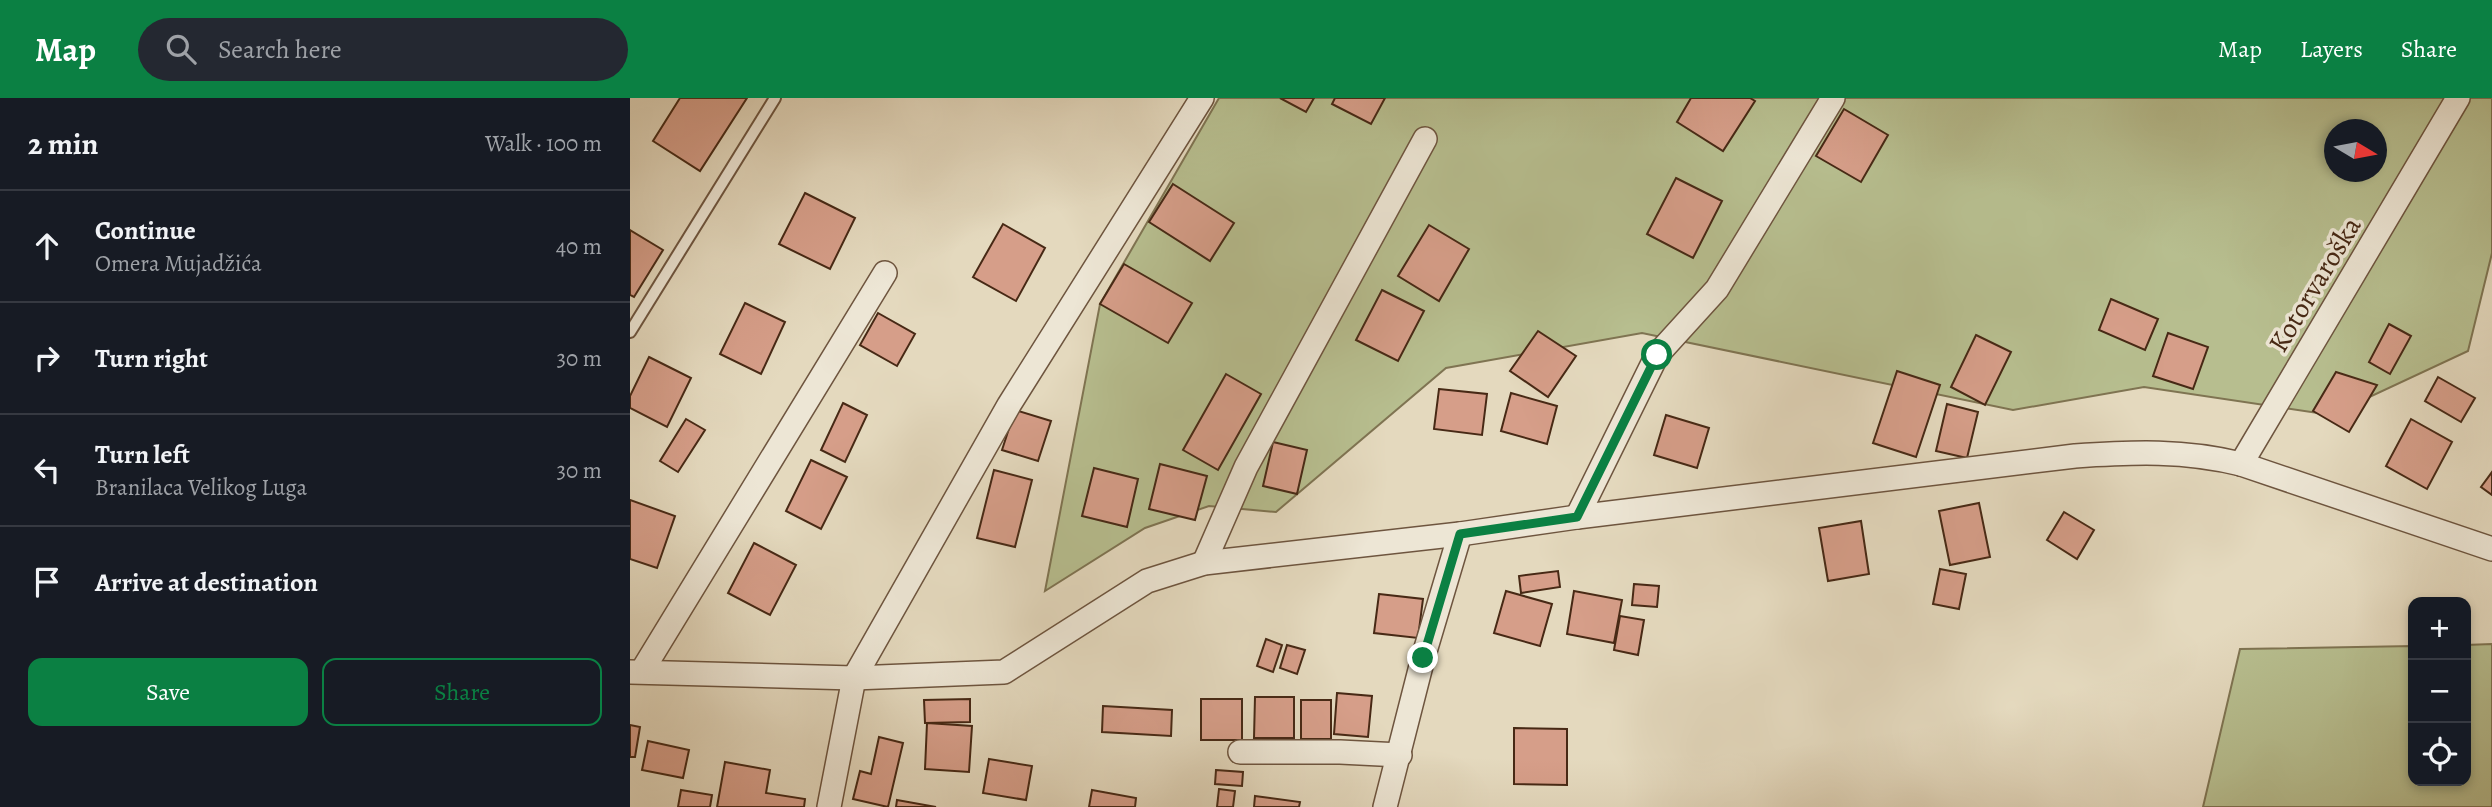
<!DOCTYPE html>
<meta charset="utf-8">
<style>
body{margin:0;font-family:Alegreya,serif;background:#242831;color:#f1f3f6}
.controls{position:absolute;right:21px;bottom:21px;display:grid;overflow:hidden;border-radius:14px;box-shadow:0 4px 10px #0003}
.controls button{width:63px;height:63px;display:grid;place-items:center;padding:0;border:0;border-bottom:2px solid #363941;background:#171b24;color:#f1f3f6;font:35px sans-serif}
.compass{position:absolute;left:1694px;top:21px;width:63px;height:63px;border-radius:50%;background:#171b24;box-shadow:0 4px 10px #0003;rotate:100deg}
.stop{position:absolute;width:21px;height:21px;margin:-16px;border:5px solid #0b8043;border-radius:50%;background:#fff}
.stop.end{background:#0b8043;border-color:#fff;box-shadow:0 2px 7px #0008}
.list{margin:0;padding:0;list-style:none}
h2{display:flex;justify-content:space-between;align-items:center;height:91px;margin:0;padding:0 28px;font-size:30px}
h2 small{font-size:23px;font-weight:400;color:#9ea1a6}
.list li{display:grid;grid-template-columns:46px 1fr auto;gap:21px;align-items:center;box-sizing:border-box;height:112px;padding:0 28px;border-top:2px solid #363941}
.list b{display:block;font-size:26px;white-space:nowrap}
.list p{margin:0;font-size:23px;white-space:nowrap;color:#9ea1a6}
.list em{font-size:23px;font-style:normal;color:#9ea1a6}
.actions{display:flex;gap:14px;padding:21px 28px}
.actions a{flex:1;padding:16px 0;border:2px solid #0b8043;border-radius:14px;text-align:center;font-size:24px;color:#0b8043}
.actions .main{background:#0b8043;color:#fff}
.icon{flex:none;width:38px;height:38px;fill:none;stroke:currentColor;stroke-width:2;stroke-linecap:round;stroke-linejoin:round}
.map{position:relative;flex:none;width:1862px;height:709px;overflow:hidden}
header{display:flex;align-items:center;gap:42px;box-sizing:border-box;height:98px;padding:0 35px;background:#0b8043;color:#fff}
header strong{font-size:33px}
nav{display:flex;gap:38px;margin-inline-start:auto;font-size:24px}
.search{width:490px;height:63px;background:#242831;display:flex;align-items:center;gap:18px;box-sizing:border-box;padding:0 24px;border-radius:38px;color:#9ea1a6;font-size:26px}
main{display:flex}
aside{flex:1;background:#171b24}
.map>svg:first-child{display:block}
.green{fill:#b7be8f;stroke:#7f7452;stroke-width:2;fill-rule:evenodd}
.building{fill:#d69e89;stroke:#472915;stroke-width:2}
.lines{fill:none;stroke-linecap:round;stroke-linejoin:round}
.service-casing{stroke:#6e553f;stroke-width:14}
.minor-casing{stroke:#6e553f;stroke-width:26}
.service{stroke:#ede6d5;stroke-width:10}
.minor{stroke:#ede6d5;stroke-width:23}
.route{stroke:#0b8043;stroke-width:9}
.labels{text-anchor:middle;stroke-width:7;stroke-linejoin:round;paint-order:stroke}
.street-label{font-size:28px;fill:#472915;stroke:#ede6d5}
</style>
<header>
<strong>Map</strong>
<div class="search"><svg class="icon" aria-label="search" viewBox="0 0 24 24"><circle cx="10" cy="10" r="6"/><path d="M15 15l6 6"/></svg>Search here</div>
<nav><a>Map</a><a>Layers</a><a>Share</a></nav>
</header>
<main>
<aside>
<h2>2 min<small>Walk · 100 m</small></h2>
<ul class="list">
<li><svg class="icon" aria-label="ahead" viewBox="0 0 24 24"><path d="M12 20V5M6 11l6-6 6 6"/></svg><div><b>Continue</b><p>Omera Mujadžića</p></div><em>40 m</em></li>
<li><svg class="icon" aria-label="right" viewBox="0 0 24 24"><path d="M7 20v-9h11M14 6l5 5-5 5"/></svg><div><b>Turn right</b></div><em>30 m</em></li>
<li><svg class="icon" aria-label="left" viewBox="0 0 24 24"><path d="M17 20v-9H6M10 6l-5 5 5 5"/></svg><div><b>Turn left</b><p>Branilaca Velikog Luga</p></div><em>30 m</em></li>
<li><svg class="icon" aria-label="arrive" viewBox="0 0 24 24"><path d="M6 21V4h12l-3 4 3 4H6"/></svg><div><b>Arrive at destination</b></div></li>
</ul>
<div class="actions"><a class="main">Save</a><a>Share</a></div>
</aside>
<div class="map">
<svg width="1862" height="709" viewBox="0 0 1862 709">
<rect width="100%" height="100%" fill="#e4d9be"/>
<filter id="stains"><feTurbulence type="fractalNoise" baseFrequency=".00286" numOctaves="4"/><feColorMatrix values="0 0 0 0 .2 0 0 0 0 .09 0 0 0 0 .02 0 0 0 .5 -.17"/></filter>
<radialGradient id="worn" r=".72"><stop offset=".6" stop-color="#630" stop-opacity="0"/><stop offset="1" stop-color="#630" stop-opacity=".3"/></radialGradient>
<g class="green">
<path d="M589 0H1862V155L1838 253 1701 317 1514 289 1383 312 1012 235 816 270 646 414 579 408 515 430 415 493 470 206ZM1704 32H1746V74H1704Z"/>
<polygon points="1862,546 1862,709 1573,709 1610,551 1783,548 1783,683 1836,683 1836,547"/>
</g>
<g class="building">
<polygon points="50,0 117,0 70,73 23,43"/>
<polygon points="650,0 684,0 676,14"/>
<polygon points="705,0 755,0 741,26 702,6"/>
<polygon points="1061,0 1120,0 1125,3 1093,53 1047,24"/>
<polygon points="1214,11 1258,37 1231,84 1186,58"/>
<polygon points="1046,80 1092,103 1063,160 1017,136"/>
<polygon points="543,86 604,125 580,163 519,124"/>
<polygon points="175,95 225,120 200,171 149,146"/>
<polygon points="373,126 415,150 386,203 343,179"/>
<polygon points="799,127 839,151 809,203 768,178"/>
<polygon points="0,132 33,152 4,199 0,197"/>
<polygon points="494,166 562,205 538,245 470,206"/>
<polygon points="752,192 794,213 768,263 726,242"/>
<polygon points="1481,201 1528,221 1515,252 1469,232"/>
<polygon points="115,205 155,224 131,276 90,256"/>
<polygon points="248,215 285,236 267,268 230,247"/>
<polygon points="1759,226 1781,238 1760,276 1739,264"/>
<polygon points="908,233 946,258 918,299 880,273"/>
<polygon points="1538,235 1578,249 1563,291 1523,278"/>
<polygon points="1346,237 1381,254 1355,307 1321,289"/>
<polygon points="19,259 61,280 37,329 0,310 0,298"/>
<polygon points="1267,273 1310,287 1286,359 1243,345"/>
<polygon points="1706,274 1747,287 1719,334 1683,313"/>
<polygon points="596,276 631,296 588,372 553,352"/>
<polygon points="1808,279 1845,300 1831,324 1795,303"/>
<polygon points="809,291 857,296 852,337 804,331"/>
<polygon points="881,295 927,308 917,346 871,333"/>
<polygon points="213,305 237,317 215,364 191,352"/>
<polygon points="1317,306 1348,314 1337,360 1306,353"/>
<polygon points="385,312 421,323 408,363 372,352"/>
<polygon points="1036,317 1079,330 1067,370 1024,357"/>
<polygon points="56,321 75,332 48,374 30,363"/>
<polygon points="1781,321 1822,344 1797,391 1756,368"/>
<polygon points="643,344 677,352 667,396 633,388"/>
<polygon points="181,362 217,379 191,431 156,413"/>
<polygon points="530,366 577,378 565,422 519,411"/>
<polygon points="464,370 508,381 497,429 452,418"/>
<polygon points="364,372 402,382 385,449 347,440"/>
<polygon points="1862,374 1862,397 1851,389"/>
<polygon points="0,402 45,418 27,470 0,461"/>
<polygon points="1349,405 1360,459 1320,467 1309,413"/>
<polygon points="1434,414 1464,432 1447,461 1417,442"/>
<polygon points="1231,423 1239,476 1198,483 1189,430"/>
<polygon points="124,445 166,467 140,517 98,495"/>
<polygon points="1310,471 1336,476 1329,511 1303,506"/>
<polygon points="928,473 930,489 891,495 889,478"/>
<polygon points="1004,486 1029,488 1027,509 1002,507"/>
<polygon points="876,493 922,506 910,548 864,535"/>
<polygon points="944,493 992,502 984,545 937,536"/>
<polygon points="749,496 793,501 788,540 744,535"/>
<polygon points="990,518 1014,522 1008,557 984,552"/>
<polygon points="636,541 652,547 643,574 627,568"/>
<polygon points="657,547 675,552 667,576 650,570"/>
<polygon points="707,595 742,598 738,639 704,636"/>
<polygon points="625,599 664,599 664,640 624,640"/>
<polygon points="340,601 340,624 295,625 294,602"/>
<rect x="571" y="601" width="41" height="41"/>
<rect x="671" y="602" width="30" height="39"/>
<polygon points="473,608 542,612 541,638 472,634"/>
<polygon points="297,625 342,628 339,674 295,671"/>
<polygon points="0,627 10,629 5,659 0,659"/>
<polygon points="884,630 937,631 937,687 884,686"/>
<polygon points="249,639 273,645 258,709 223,701 230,673 241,676"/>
<polygon points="18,643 59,652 53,680 12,672"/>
<polygon points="359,661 402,668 396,702 353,695"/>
<polygon points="95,664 140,672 136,695 175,701 174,709 87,709"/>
<polygon points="586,672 613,674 612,688 585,686"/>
<polygon points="589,691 605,693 603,709 587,709"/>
<polygon points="51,692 82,697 80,709 48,709"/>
<polygon points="462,692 506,700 505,709 459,709"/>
<polygon points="625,698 670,704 669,709 624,709"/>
<polygon points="267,702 306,709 266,709"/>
</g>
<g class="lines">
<g class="service-casing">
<polyline id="service" points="0,234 145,0"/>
</g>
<g class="minor-casing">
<g id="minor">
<polyline points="1611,366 1828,0"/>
<polyline points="947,419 1027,257 1087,191 1203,0"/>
<polyline points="574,465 616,369 795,41"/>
<polyline points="12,573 255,175"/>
<path d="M0 574 224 580 374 574 517 483 574 465 830 436 947 419 1445 358C1504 354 1554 352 1611 366L1862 451"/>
<polyline points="610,654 710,654 770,657"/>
<polyline points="199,709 224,580 379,307 572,0"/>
<polyline points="755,709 793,560 830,436"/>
</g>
</g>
<use href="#service" class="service"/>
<use href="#minor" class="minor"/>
</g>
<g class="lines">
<polyline class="route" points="793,560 830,436 947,419 1027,257"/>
</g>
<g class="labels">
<g class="street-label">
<text transform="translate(1684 186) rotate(-59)" y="10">Kotorvaroška</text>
</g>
</g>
<rect width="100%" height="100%" filter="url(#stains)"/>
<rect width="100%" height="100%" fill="url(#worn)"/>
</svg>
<div class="controls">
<button>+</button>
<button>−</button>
<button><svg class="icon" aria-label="locate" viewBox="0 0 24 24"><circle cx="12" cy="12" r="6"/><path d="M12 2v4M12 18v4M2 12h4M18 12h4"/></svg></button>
</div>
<svg class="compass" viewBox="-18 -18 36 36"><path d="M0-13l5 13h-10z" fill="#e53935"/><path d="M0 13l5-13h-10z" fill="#9ea1a6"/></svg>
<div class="stop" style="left:1027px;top:257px"></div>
<div class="stop end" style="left:793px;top:560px"></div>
</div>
</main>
